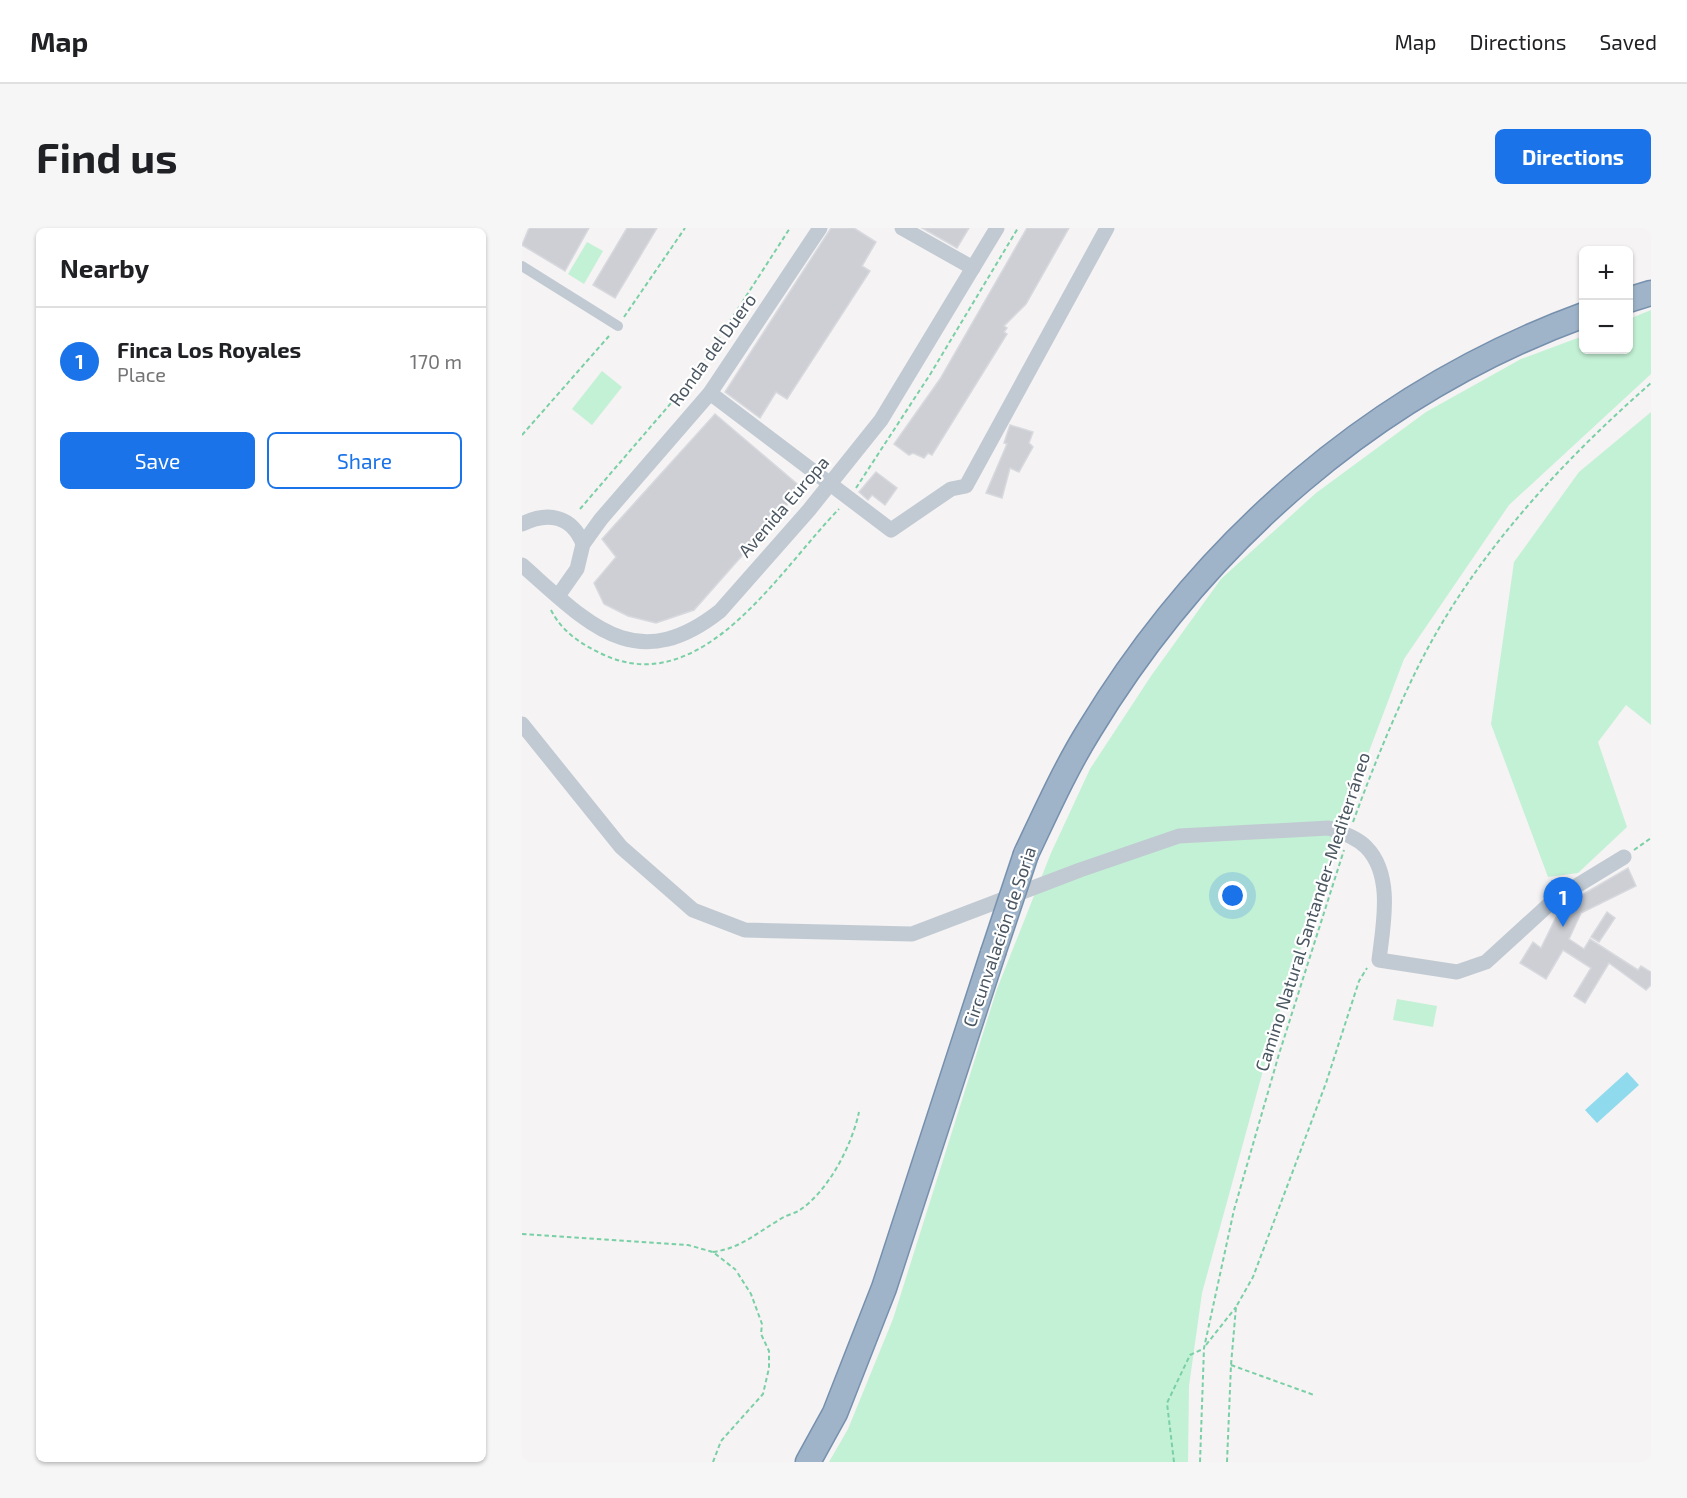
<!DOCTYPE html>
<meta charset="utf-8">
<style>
body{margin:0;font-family:"Exo 2",sans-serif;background:#f6f6f6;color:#202124}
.controls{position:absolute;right:18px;top:18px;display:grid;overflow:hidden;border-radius:9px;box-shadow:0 2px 4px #0004}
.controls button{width:54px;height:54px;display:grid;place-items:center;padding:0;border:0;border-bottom:2px solid #e0e0e0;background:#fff;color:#202124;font:30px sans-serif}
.you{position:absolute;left:711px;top:668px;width:21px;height:21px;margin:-15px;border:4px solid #fff;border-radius:50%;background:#1a73e8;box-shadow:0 0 0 9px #1a73e833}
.badge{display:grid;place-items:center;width:39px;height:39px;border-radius:50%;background:#1a73e8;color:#fff;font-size:20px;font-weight:700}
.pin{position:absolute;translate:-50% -50px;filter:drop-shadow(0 2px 3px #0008)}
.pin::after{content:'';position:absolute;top:32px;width:21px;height:18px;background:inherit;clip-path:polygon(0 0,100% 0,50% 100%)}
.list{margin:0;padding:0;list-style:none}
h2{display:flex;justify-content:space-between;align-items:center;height:78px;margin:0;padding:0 24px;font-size:26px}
h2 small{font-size:20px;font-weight:400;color:#757577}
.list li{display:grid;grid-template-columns:39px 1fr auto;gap:18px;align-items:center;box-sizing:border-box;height:108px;padding:0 24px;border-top:2px solid #e0e0e0}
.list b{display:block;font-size:22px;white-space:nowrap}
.list p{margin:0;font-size:20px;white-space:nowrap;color:#757577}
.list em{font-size:20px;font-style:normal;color:#757577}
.actions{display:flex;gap:12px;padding:18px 24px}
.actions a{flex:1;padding:14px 0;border:2px solid #1a73e8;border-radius:9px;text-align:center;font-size:21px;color:#1a73e8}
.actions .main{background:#1a73e8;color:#fff}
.map{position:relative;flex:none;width:1129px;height:1234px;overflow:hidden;border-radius:9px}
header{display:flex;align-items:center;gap:36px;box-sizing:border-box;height:84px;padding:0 30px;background:#fff;border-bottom:2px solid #e0e0e0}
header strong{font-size:28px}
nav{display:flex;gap:33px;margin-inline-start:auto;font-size:21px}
.intro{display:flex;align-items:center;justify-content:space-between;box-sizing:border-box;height:144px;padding:0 36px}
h1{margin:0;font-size:42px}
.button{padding:15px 27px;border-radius:9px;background:#1a73e8;color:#fff;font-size:21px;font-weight:700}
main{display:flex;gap:36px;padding:0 36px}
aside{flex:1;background:#fff;border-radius:9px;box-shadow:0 2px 4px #0004}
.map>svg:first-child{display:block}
.green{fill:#c3f1d5}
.water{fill:#90daee}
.building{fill:#cdcfd5;stroke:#d7d9de;stroke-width:1.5}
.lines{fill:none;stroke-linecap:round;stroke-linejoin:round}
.trunk-casing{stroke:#7690ad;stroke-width:27}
.path{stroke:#7ad0a6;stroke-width:2;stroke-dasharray:4.5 3;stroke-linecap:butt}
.pedestrian{stroke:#c1cad2;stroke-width:10}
.minor{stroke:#c1cad2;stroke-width:15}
.trunk{stroke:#9fb4c9;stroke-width:24}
.trunk-bridge-casing{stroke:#7690ad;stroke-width:27;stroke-linecap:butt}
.trunk-bridge{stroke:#9fb4c9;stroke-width:24}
.labels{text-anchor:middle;stroke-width:4.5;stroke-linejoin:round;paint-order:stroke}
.street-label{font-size:18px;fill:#4a5661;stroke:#fff}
</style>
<header>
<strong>Map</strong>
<nav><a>Map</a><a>Directions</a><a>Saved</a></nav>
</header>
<div class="intro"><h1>Find us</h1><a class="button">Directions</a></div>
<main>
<aside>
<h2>Nearby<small></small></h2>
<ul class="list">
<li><span class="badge">1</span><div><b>Finca Los Royales</b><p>Place</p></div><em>170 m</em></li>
</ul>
<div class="actions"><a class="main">Save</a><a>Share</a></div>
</aside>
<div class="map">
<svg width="1129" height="1234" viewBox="0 0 1129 1234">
<rect width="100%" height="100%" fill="#f5f3f3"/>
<g class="green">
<polygon points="65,14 81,23 62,56 46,46"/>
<polygon points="1129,82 1129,146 987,277 882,431 832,563 756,788 680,1065 667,1158 666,1234 307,1234 326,1201 371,1091 475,761 529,625 568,541 629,448 699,351 794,265 904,184 999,131 1061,108 1062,122 1106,122 1107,91"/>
<polygon points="80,143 100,159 70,197 50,181"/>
<polygon points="1129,184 1129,497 1104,477 1076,514 1105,599 1056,645 1026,649 969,496 992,334 1057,244"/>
<polygon points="875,771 915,778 911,799 871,792"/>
</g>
<polygon class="water" points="1105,844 1117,857 1075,895 1063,882"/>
<g class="building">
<polygon points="7,0 67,0 43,43 0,17"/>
<polygon points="105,0 135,0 93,70 71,57"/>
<polygon points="309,0 332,0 354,14 340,38 348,43 265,171 254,164 238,190 203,164"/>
<polygon points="400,0 447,0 435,20"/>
<polygon points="505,0 547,0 504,76 482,98 485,100 482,104 485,106 410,227 406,225 402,230 391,225 387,227 372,216 418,151"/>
<polygon points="193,186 280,260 172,382 134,395 106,388 82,376 72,355 94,329 80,311"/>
<polygon points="488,197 511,204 507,215 511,219 497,244 488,240 480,270 464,265 485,216 482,215"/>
<polygon points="354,244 375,260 363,277 350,267 346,272 337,264"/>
<polygon points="1106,640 1114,658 1059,685 1047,711 1062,721 1068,711 1116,742 1119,738 1129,744 1129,757 1124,762 1087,735 1063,775 1052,768 1069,740 1041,722 1024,751 998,735 1011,714 1019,720 1039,679"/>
<polygon points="1085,684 1093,690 1077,714 1069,709"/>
</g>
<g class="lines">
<g class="trunk-casing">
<g id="trunk">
<polyline points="1106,72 1129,65"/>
<path d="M504 626C524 584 543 541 568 501 682 313 854 163 1062 87"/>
<polyline points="286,1234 313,1185 362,1060 471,725"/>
</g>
</g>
<g class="path">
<polyline points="102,89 163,0"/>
<polyline points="0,207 87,108"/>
<polyline points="334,260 409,145 496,0"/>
<polyline points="58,281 174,146 268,0"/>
<path d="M29 382C40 404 59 416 80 426 180 474 258 341 317 281"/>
<path d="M831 594C850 542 870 492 894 443 949 331 1036 237 1129 155"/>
<polyline points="1112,622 1129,610"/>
<polyline points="0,1006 166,1017 191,1024 214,1042"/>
<path d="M191 1024C219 1020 233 1006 257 992 263 987 272 986 278 982 307 962 330 917 337 884"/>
<polyline points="684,1117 714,1079"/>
<polyline points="709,1137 792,1167"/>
<polyline points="191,1234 199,1213 241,1166 247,1140 247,1123 239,1106 240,1096 229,1066 215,1044"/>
<polyline points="652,1234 645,1175 668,1127 681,1121"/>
<polyline points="678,1234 682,1120 712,982 757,826 822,622"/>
<polyline points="705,1234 709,1137 714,1079 731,1049 804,855 837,753 845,740"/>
</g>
<polyline class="pedestrian" points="0,38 96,98"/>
<g class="minor">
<polyline points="380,0 451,40"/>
<polyline points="188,165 369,302 429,261 444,258 585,0"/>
<path d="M0 296C26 283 50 288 61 316"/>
<path d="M0 337C66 395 113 450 198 383L287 282 359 192 475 0"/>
<polyline points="36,368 55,341 61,316 79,291 188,165 298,0"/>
<path d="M0 496 99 619 171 682 223 702 390 706 558 642 657 608 807 600C820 605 834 609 844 619 872 647 861 698 857 732L935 744 964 734 1033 671 1102 629"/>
</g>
<use href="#trunk" class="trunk"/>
<g class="trunk-bridge-casing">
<polyline id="trunk-bridge" points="471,725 504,626"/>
</g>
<use href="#trunk-bridge" class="trunk-bridge"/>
</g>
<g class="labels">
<g class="street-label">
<text transform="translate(191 122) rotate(-54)" y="6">Ronda del Duero</text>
<text transform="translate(262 279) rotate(-49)" y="6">Avenida Europa</text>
<text transform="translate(791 684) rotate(-72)" y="6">Camino Natural Santander-Mediterráneo</text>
<text transform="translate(478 709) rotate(-71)" y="6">Circunvalación de Soria</text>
</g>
</g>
</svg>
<div class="controls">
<button>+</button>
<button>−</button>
</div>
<div class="you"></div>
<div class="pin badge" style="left:1041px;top:699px">1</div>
</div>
</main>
